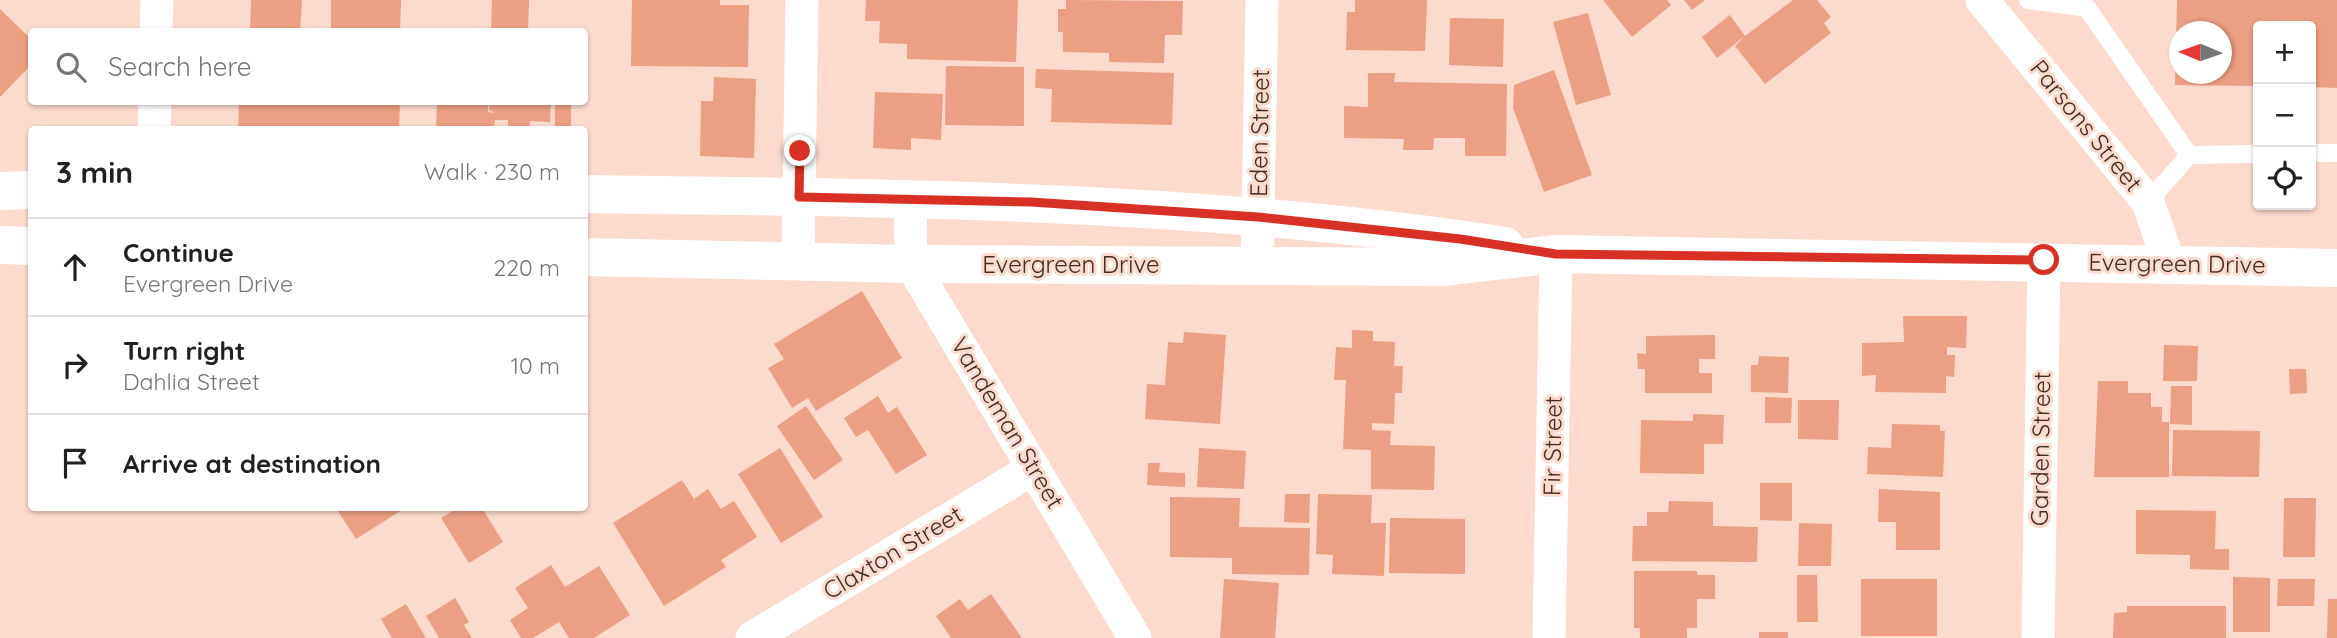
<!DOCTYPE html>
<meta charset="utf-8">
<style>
body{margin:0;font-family:Quicksand,sans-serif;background:#f2f2f2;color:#202124}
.controls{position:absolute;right:21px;top:21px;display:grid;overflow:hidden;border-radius:7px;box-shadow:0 2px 5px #0004}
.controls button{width:63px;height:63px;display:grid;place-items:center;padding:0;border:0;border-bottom:2px solid #e0e0e0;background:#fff;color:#202124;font:35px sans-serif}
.compass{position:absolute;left:2169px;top:21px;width:63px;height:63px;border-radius:50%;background:#fff;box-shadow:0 2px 5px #0004;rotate:272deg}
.stop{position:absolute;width:21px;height:21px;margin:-16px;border:5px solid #d93025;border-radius:50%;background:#fff}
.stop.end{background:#d93025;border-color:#fff;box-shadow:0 2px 7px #0008}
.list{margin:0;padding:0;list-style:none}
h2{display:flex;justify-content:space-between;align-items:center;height:91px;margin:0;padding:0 28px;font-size:30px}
h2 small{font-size:23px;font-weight:400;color:#757577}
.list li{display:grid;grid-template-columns:46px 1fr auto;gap:21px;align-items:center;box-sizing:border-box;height:98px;padding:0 28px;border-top:2px solid #e0e0e0}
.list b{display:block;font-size:26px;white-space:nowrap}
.list p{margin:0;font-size:23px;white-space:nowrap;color:#757577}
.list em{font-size:23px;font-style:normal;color:#757577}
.icon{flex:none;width:38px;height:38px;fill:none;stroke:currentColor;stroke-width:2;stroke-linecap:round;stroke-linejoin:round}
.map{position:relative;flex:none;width:2337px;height:638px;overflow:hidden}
.search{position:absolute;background:#fff;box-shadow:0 2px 5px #0004;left:28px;top:28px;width:560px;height:77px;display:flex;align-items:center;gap:18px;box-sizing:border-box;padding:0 24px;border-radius:7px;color:#757577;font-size:26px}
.panel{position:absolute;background:#fff;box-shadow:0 2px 5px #0004;left:28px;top:126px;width:560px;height:385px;border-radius:7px}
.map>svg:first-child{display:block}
.building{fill:#ec9f82;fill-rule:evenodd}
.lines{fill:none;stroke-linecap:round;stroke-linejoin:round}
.service{stroke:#fff;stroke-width:18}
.minor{stroke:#fff;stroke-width:33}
.tertiary{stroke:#fff;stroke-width:38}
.route{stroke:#d93025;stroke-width:9}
.labels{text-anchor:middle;stroke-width:6;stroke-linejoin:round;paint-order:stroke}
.street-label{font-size:24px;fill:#422c24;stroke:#fcdace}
</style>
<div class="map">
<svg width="2337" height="638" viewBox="0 0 2337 638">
<rect width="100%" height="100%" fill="#fcdace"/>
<g class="building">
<polygon points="251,0 302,0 300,32 250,32"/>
<polygon points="331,0 401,0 400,32 331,32"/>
<polygon points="492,0 529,0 528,32 491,32"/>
<polygon points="632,0 720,0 720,5 749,5 748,67 631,66"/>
<polygon points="866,0 1018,0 1016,62 907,59 907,44 879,43 880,21 865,21"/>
<polygon points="1066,0 1183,1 1182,35 1165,35 1164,63 1109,62 1109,53 1063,52 1063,32 1058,32 1058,9 1066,9"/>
<polygon points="1355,0 1427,0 1425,51 1346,50 1347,12 1355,12"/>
<polygon points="1603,0 1667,0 1671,5 1632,37"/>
<polygon points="1684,0 1705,0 1692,10"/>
<polygon points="1793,0 1817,0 1831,17 1824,23 1831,33 1765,84 1735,46 1745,36 1717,58 1702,37 1730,15 1745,36"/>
<path d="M2177 0H2337V88L2311 87V26H2258V86L2175 85ZM2180 32H2222V74H2180Z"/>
<polygon points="0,9 32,40 32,64 0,97"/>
<polygon points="1588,13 1611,95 1576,105 1553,22"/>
<polygon points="1450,18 1504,19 1503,67 1449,65"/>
<polygon points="946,66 1024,67 1024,126 945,125"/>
<polygon points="1036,69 1174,73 1172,125 1051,122 1052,89 1035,88"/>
<polygon points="1554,70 1592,175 1544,192 1513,108 1514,85"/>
<polygon points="1368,73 1395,73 1394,82 1507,84 1506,156 1465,156 1465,138 1434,138 1433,150 1403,150 1404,139 1344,138 1344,106 1368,107"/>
<polygon points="714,77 756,79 754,158 700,156 701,101 713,101"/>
<polygon points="875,92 943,94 941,140 911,138 911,150 873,148"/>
<polygon points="239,102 400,102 399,130 238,130"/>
<polygon points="437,102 488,102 488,112 496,113 489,110 490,102 551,102 550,122 530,121 530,130 508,130 508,120 495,120 494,130 436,129"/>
<rect x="555" y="102" width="16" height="28"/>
<polygon points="862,291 902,358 816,411 808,398 792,408 768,368 784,359 774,344"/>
<polygon points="1903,316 1967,316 1966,348 1947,347 1947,355 1955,355 1954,377 1946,376 1946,393 1875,392 1876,375 1862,376 1862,343 1904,342"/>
<polygon points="1352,330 1373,331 1373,341 1395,342 1394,366 1403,366 1402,393 1395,393 1394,424 1372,423 1372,430 1391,431 1390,445 1435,446 1434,490 1371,489 1371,450 1343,449 1346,380 1334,380 1336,347 1352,348"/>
<polygon points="1184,332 1226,335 1220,424 1145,419 1147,384 1165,385 1168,342 1183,343"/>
<polygon points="1715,335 1715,359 1699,359 1699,373 1712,373 1712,393 1645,393 1645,369 1638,369 1637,353 1646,354 1646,336"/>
<polygon points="2164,345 2198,346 2197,381 2163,381"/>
<polygon points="1759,356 1789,357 1788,393 1751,392 1751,365 1758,365"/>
<polygon points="2289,369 2306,369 2307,393 2290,394"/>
<polygon points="2098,381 2128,381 2128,393 2151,393 2151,407 2162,407 2162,422 2169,422 2169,477 2094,477"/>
<polygon points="2171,386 2192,386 2192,425 2170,424"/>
<polygon points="878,396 888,413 897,407 927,455 896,474 868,430 856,437 844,418"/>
<polygon points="1765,397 1792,398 1791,423 1765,423"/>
<polygon points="1798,400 1839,400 1838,440 1798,439"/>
<polygon points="806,406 843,460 814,480 777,426"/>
<polygon points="1693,414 1724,415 1723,444 1704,444 1704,474 1640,473 1641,420 1693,421"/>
<polygon points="1892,424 1940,425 1940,431 1945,431 1943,477 1867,474 1868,447 1891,448"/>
<polygon points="2173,430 2260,431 2259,477 2172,476"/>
<polygon points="780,448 823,517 781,543 738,474"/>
<polygon points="1199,448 1246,451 1244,489 1197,487"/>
<polygon points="1148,463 1160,463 1159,472 1185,473 1185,487 1147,485"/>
<polygon points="682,480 694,499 708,489 721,509 734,501 757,537 721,560 726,567 664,606 613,523"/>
<polygon points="1760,483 1792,483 1792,521 1760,520"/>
<polygon points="1879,489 1940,492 1940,550 1896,550 1896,522 1878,522"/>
<polygon points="1285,494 1310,494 1309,523 1284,522"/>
<polygon points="1318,494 1372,495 1371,523 1386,523 1384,576 1332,574 1333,555 1316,554"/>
<polygon points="1170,497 1240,498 1239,527 1310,528 1309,575 1232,574 1232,558 1170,557"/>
<polygon points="2284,498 2316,498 2315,557 2283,557"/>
<polygon points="1669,501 1713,502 1713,526 1758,527 1757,562 1632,561 1633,526 1647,526 1647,512 1668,512"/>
<polygon points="336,508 405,508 356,539"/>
<polygon points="458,508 482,508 503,542 469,563 441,518"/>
<polygon points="2136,510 2216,511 2215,549 2229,549 2229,570 2190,569 2190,555 2136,554"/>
<polygon points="1390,518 1465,519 1465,574 1389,573"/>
<polygon points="1799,523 1832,524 1831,566 1798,566"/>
<polygon points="551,565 565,587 599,566 630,615 594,638 569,638 559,622 533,638 521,638 510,620 528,608 515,588"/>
<polygon points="1634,571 1697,571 1697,575 1715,575 1715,599 1697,599 1697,628 1687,628 1687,638 1640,638 1640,628 1634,628"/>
<polygon points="1797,575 1817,575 1818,622 1797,622"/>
<polygon points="2233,577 2270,578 2270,632 2233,632"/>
<polygon points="1224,579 1279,583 1275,638 1220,638"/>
<rect x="1861" y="579" width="76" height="57"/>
<polygon points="2278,579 2315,579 2314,606 2277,606"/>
<polygon points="991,594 1022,638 951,638 936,616 960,599 968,610"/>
<polygon points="455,598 469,622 464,625 472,638 439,638 426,616"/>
<polygon points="2328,599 2337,599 2337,638 2327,638"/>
<polygon points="406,604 426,638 392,638 381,619"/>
<polygon points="2127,606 2226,606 2226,638 2113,638 2114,613 2127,612"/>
<rect x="1759" y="632" width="29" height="6"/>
</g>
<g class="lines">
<g class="service">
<polyline points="2028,0 2087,8 2189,155"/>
<polyline points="2311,153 2337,153"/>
<polyline points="2148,202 2189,155 2258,154"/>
</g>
<g class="minor">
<polyline points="1982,0 2148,202 2169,263"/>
<polyline points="156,32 157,0"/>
<polyline points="154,130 155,102"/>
<polyline points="910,200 911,264 1135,638"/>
<polyline points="798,260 802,0"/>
<polyline points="1257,267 1262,0"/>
<polyline points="752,638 1034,468"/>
<polyline points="1549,638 1556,254"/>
<polyline points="2038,638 2044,260"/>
</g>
<g class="tertiary">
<polyline points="0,191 32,190"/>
<path d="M584 194C892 198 1201 199 1505 246"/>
<polyline points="0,245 32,246"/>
<polyline points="584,257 911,264 1443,267 1556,254 2337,268"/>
</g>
</g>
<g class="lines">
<polyline class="route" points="800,151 799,197 1031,202 1258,217 1460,239 1556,254 2044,260"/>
</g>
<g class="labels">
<g class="street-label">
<text transform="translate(2086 126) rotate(51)" y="8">Parsons Street</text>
<text transform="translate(1260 133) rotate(-89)" y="8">Eden Street</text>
<text transform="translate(2177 264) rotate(1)" y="8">Evergreen Drive</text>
<text x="1071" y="273">Evergreen Drive</text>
<text transform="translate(1007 423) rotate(59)" y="8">Vandeman Street</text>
<text transform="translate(1553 446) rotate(-89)" y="8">Fir Street</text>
<text transform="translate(2041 449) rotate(-89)" y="8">Garden Street</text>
<text transform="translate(893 553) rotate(-31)" y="8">Claxton Street</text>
</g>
</g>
</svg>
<div class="controls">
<button>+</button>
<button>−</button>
<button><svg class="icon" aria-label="locate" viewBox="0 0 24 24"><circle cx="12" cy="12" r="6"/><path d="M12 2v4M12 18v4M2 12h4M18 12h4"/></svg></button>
</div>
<svg class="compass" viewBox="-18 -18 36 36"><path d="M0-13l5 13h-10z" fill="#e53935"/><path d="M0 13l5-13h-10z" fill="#757577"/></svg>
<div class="stop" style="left:2044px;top:260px"></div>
<div class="stop end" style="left:800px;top:151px"></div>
<div class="search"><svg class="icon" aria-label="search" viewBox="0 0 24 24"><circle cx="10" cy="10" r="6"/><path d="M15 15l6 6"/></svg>Search here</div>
<section class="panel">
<h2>3 min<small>Walk · 230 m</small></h2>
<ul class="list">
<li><svg class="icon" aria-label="ahead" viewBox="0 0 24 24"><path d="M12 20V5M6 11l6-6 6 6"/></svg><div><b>Continue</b><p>Evergreen Drive</p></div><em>220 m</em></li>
<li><svg class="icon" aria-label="right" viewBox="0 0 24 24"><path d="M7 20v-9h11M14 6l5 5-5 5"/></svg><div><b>Turn right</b><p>Dahlia Street</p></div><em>10 m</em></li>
<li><svg class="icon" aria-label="arrive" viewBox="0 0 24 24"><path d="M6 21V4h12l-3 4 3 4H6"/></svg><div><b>Arrive at destination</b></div></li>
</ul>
</section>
</div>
